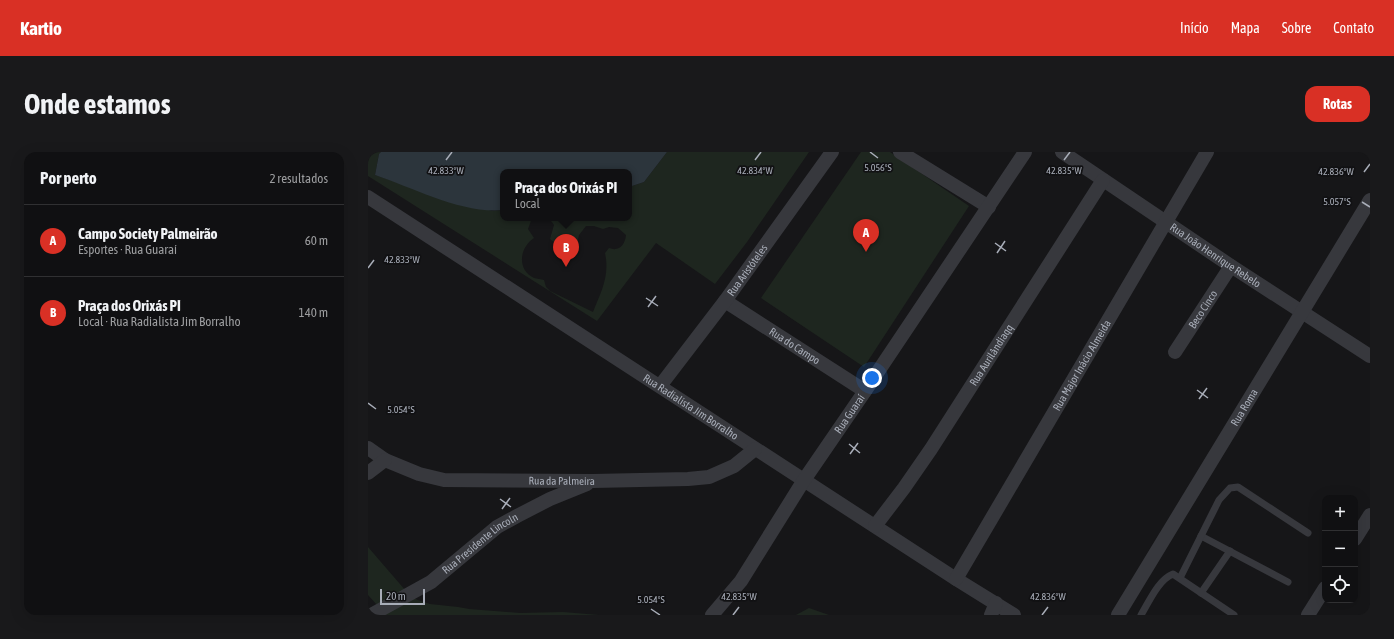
<!DOCTYPE html>
<html lang="pt">
<meta charset="utf-8">
<style>
body{margin:0;font-family:"Asap Condensed",sans-serif;background:#19191b;color:#f1f3f6}
.controls{position:absolute;right:12px;bottom:12px;display:grid;overflow:hidden;border-radius:8px;box-shadow:0 4px 16px #0002}
.controls button{width:36px;height:36px;display:grid;place-items:center;padding:0;border:0;border-bottom:1px solid #303032;background:#101012;color:#f1f3f6;font:20px sans-serif}
.scale{position:absolute;left:12px;bottom:10px;width:45px;box-sizing:border-box;padding-left:4px;border:2px solid #a8adb8;border-top:0;font-size:11px;line-height:14px;white-space:nowrap;color:#a8adb8;-webkit-text-stroke:3px #111113;paint-order:stroke}
.you{position:absolute;left:504px;top:226px;width:14px;height:14px;margin:-10px;border:3px solid #fff;border-radius:50%;background:#1a73e8;box-shadow:0 0 0 6px #1a73e833}
.badge{display:grid;place-items:center;width:26px;height:26px;border-radius:50%;background:#d93025;color:#fff;font-size:13px;font-weight:700}
.pin{position:absolute;translate:-50% -33px;filter:drop-shadow(0 1px 2px #0008)}
.pin::after{content:'';position:absolute;top:21px;width:14px;height:12px;background:inherit;clip-path:polygon(0 0,100% 0,50% 100%)}
.popup{position:absolute;left:132px;top:17px;width:132px;height:52px;box-sizing:border-box;display:grid;place-content:center;border-radius:8px;background:#101012;filter:drop-shadow(0 1px 3px #0005);font-size:13px;white-space:nowrap;color:#9c9d9f}
.popup b{font-size:15px;color:#f1f3f6}
.popup::after{content:'';position:absolute;left:50%;top:100%;margin-left:-8px;border:8px solid transparent;border-top-color:#101012}
.list{margin:0;padding:0;list-style:none}
h2{display:flex;justify-content:space-between;align-items:center;height:52px;margin:0;padding:0 16px;font-size:17px}
h2 small{font-size:13px;font-weight:400;color:#9c9d9f}
.list li{display:grid;grid-template-columns:26px 1fr auto;gap:12px;align-items:center;box-sizing:border-box;height:72px;padding:0 16px;border-top:1px solid #303032}
.list b{display:block;font-size:15px;white-space:nowrap}
.list p{margin:0;font-size:13px;white-space:nowrap;color:#9c9d9f}
.list em{font-size:13px;font-style:normal;color:#9c9d9f}
.icon{flex:none;width:22px;height:22px;fill:none;stroke:currentColor;stroke-width:2;stroke-linecap:round;stroke-linejoin:round}
.map{position:relative;flex:none;width:1002px;height:463px;overflow:hidden;border-radius:12px}
header{display:flex;align-items:center;gap:24px;box-sizing:border-box;height:56px;padding:0 20px;background:#d93025;color:#fff}
header strong{font-size:19px}
nav{display:flex;gap:22px;margin-inline-start:auto;font-size:14px}
.intro{display:flex;align-items:center;justify-content:space-between;box-sizing:border-box;height:96px;padding:0 24px}
h1{margin:0;font-size:28px}
.button{padding:10px 18px;border-radius:12px;background:#d93025;color:#fff;font-size:14px;font-weight:700}
main{display:flex;gap:24px;padding:0 24px}
aside{flex:1;background:#101012;border-radius:12px;box-shadow:0 4px 16px #0002}
.map>svg:first-child{display:block}
.green{fill:#1e261f}
.water{fill:#2c353c}
.lines{fill:none;stroke-linecap:round;stroke-linejoin:round}
.service{stroke:#37383d;stroke-width:7}
.minor{stroke:#37383d;stroke-width:14}
.ticks{fill:none;stroke:#a8adb8;stroke-width:1.5}
.labels{text-anchor:middle;stroke-width:3.5;stroke-linejoin:round;paint-order:stroke}
.street-label{font-size:11px;fill:#a8adb8;stroke:#111113}
.ticks-label{font-size:10px;text-anchor:middle;fill:#a8adb8;stroke:#111113;stroke-width:3.5;stroke-linejoin:round;paint-order:stroke}
</style>
<header>
<strong>Kartio</strong>
<nav><a>Início</a><a>Mapa</a><a>Sobre</a><a>Contato</a></nav>
</header>
<div class="intro"><h1>Onde estamos</h1><a class="button">Rotas</a></div>
<main>
<aside>
<h2>Por perto<small>2 resultados</small></h2>
<ul class="list">
<li><span class="badge">A</span><div><b>Campo Society Palmeirão</b><p>Esportes · Rua Guaraí</p></div><em>60 m</em></li>
<li><span class="badge">B</span><div><b>Praça dos Orixás PI</b><p>Local · Rua Radialista Jim Borralho</p></div><em>140 m</em></li>
</ul>
</aside>
<div class="map">
<svg width="1002" height="463" viewBox="0 0 1002 463">
<rect width="100%" height="100%" fill="#161618"/>
<g class="green">
<path d="M0 0H13L11 2 7 23 37 33 124 59 135 58V66H164L160 77 166 86C152 95 148 117 166 126 169 127 173 127 176 128L178 135 182 139 225 160C233 140 242 124 237 101L241 96C251 100 257 93 258 83L250 76 241 75 235 77 226 74H218L211 83 209 92 204 89 189 93 182 87 186 73 181 66H261V35L276 30 299 0H441L379 90 347 132 288 91 229 169 0 24Z"/>
<polygon points="493,0 522,0 601,54 496,215 393,146"/>
<polygon points="0,395 38,439 47,447 62,452 90,455 101,457 152,461 195,460 231,463 18,463 0,443"/>
<polygon points="441,456 461,463 428,463"/>
</g>
<path class="water" d="M13 0H299L276 30 261 35V20H135V58C94 62 46 36 7 23L11 2Z"/>
<g class="lines">
<g class="service">
<polyline points="833,384 920,430"/>
<polyline points="812,426 851,348 862,336 870,335 940,381"/>
<polyline points="833,441 862,399"/>
<path d="M773 463C781 450 790 428 805 422L866 463"/>
</g>
<g class="minor">
<polyline points="532,0 621,55"/>
<path id="s1" d="M694 0 863 114 1002 204"/>
<path id="s2" d="M0 45 588 427 646 463"/>
<path id="s3" d="M357 149 497 239"/>
<path id="s4" d="M807 200 863 114"/>
<path id="s5" d="M292 234 357 149 464 0"/>
<path id="s6" d="M0 296 17 308 51 322 76 328 225 329 320 327 341 325 366 314 387 297"/>
<polyline points="0,321 17,308"/>
<path id="s7" d="M507 374 536 336 563 297 735 28"/>
<polyline points="987,387 1002,363"/>
<path id="s8" d="M588 427 839 0"/>
<path id="s9" d="M3 463 63 430 129 375 149 364 182 347 219 332"/>
<path id="s10" d="M344 463 373 429 436 328 497 239 657 0"/>
<polyline points="623,463 628,451"/>
<path id="s11" d="M750 463 1002 48"/>
<polyline points="940,463 957,436"/>
</g>
</g>
<path class="ticks" d="M502 0 510 6M78 8 84 0M387 8 393 0M696 8 702 0M996 20 1002 12M994 50 1002 55M627 91 638 99M629 101 637 89M0 116 6 108M278 146 290 154M280 155 288 144M829 238 840 246M831 247 839 236M0 251 8 257M481 292 492 301M482 302 490 291M132 347 143 355M134 357 142 346M283 457 292 463M365 463 371 455M674 463 680 455"/>
<g class="labels">
<g class="street-label">
<text dy="4" stroke="none"><textPath href="#s1" startOffset="185">Rua João Henrique Rebelo</textPath></text>
<text dy="4" stroke="none"><textPath href="#s5" startOffset="145">Rua Aristóteles</textPath></text>
<text dy="4" stroke="none"><textPath href="#s4" startOffset="51">Beco Cinco</textPath></text>
<text dy="4" stroke="none"><textPath href="#s3" startOffset="83">Rua do Campo</textPath></text>
<text dy="4" stroke="none"><textPath href="#s7" startOffset="207">Rua Aurilândiaqq</textPath></text>
<text dy="4" stroke="none"><textPath href="#s8" startOffset="248">Rua Major Inácio Almeida</textPath></text>
<text dy="4" stroke="none"><textPath href="#s2" startOffset="385">Rua Radialista Jim Borralho</textPath></text>
<text dy="4" stroke="none"><textPath href="#s11" startOffset="243">Rua Roma</textPath></text>
<text dy="4" stroke="none"><textPath href="#s10" startOffset="244">Rua Guaraí</textPath></text>
<text dy="4" stroke="none"><textPath href="#s6" startOffset="201">Rua da Palmeira</textPath></text>
<text dy="4" stroke="none"><textPath href="#s9" startOffset="131">Rua Presidente Lincoln</textPath></text>
</g>
</g>
<g class="ticks-label">
<text x="510" y="19">5.056°S</text>
<text x="78" y="22">42.833°W</text>
<text x="387" y="22">42.834°W</text>
<text x="696" y="22">42.835°W</text>
<text x="968" y="23">42.836°W</text>
<text x="969" y="53">5.057°S</text>
<text x="34" y="111">42.833°W</text>
<text x="33" y="261">5.054°S</text>
<text x="371" y="448">42.835°W</text>
<text x="680" y="448">42.836°W</text>
<text x="283" y="451">5.054°S</text>
</g>
</svg>
<div class="controls">
<button>+</button>
<button>−</button>
<button><svg class="icon" aria-label="locate" viewBox="0 0 24 24"><circle cx="12" cy="12" r="6"/><path d="M12 2v4M12 18v4M2 12h4M18 12h4"/></svg></button>
</div>
<div class="scale">20 m</div>
<div class="you"></div>
<div class="pin badge" style="left:498px;top:100px">A</div>
<div class="pin badge" style="left:198px;top:115px">B</div>
<div class="popup"><b>Praça dos Orixás PI</b>Local</div>
</div>
</main>
